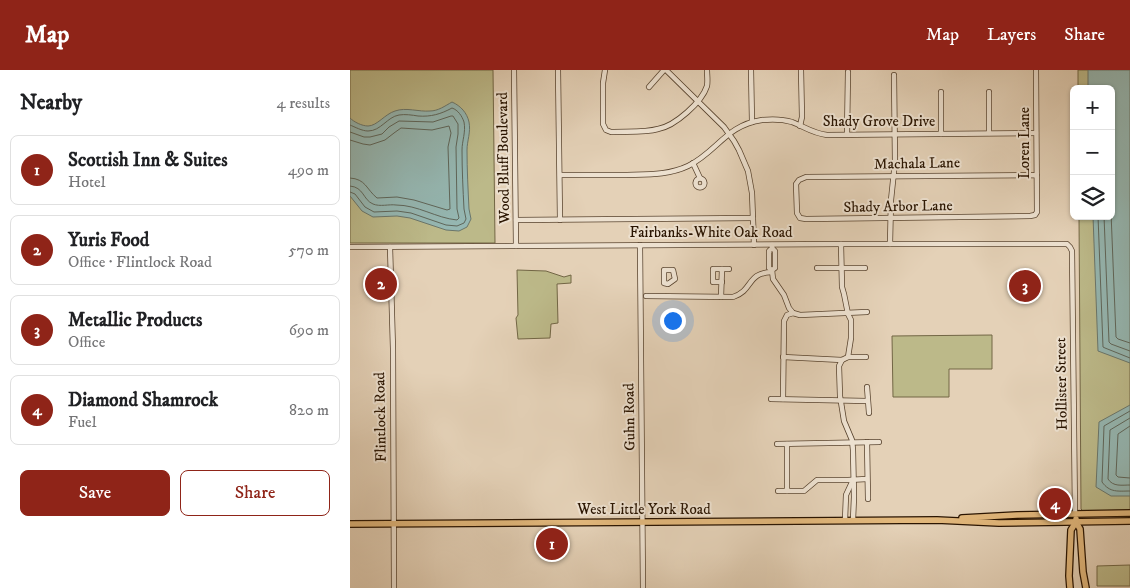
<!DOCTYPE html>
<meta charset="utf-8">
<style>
body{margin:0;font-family:"IM FELL DW Pica",serif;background:#f2f2f2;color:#202124}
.controls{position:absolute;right:15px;top:15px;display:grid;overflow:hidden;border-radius:8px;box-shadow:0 1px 4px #0004}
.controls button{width:45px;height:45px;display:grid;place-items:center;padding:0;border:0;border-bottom:1px solid #e0e0e0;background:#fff;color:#202124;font:25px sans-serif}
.you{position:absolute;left:322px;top:250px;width:18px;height:18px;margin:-12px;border:4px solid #fff;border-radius:50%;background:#1a73e8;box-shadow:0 0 0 8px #1a73e833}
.badge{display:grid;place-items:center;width:32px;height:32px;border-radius:50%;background:#8f2418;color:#fff;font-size:16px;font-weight:700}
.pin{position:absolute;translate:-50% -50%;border:2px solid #fff;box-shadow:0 1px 5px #0006}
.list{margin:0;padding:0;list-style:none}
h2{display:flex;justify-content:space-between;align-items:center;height:65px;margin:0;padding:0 20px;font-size:21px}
h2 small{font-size:16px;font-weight:400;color:#757577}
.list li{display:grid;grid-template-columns:32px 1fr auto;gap:15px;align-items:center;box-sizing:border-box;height:70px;margin:0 10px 10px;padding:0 10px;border:1px solid #e0e0e0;border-radius:8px}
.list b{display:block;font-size:19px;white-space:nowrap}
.list p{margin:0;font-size:16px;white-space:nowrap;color:#757577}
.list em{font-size:16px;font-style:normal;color:#757577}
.actions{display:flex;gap:10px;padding:15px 20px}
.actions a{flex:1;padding:11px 0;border:1px solid #8f2418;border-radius:8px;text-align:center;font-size:18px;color:#8f2418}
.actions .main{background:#8f2418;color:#fff}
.icon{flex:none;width:28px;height:28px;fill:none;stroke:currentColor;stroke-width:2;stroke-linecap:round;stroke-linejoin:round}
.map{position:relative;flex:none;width:780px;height:518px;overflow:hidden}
header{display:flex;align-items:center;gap:30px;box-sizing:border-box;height:70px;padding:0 25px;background:#8f2418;color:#fff}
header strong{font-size:24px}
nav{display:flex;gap:28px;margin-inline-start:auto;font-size:18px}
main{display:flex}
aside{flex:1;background:#fff}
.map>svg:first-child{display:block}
.green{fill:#bcb989;stroke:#726645}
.water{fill:#95b7b2;stroke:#6a766b}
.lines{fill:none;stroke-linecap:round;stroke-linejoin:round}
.shore{stroke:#5f665a;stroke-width:1}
.minor-casing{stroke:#58432e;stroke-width:6}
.major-casing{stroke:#291401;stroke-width:8}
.minor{stroke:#ede1d0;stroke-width:4.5}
.major{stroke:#e2b87c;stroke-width:5.5}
.labels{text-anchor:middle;stroke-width:4;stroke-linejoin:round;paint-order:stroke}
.street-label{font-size:15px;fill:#291401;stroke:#ede1d0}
</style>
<header>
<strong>Map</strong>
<nav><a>Map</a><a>Layers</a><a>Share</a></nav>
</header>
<main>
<aside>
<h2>Nearby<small>4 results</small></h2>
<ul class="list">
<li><span class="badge">1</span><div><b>Scottish Inn &amp; Suites</b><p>Hotel</p></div><em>490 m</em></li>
<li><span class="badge">2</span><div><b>Yuris Food</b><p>Office · Flintlock Road</p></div><em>570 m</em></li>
<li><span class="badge">3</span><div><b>Metallic Products</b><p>Office</p></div><em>690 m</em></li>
<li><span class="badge">4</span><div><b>Diamond Shamrock</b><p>Fuel</p></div><em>820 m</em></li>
</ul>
<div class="actions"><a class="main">Save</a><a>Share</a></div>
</aside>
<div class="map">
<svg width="780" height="518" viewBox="0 0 780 518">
<rect width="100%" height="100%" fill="#e4d1b7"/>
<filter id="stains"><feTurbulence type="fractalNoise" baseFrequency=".004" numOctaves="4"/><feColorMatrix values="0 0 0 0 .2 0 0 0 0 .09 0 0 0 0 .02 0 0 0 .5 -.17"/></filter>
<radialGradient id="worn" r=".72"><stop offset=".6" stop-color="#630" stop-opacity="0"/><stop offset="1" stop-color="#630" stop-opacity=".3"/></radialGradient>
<g class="green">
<polygon points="0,0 143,0 145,173 0,173"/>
<polygon points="728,0 780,0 780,440 733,441 731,439 729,146 761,146 761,19 728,19"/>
<polygon points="167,200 196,201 214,207 221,205 221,213 207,214 208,253 201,254 200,268 168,269 166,248 168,245"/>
<polygon points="642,265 642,299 599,299 599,327 543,327 542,266"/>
<polygon points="780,495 780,516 747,516 747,496"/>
</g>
<g class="water">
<polygon points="738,0 780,0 780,293 748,281 743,146 761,146 761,19 738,19"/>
<path d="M102 32C111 36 117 43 119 52 121 62 117 71 117 80 117 99 118 119 119 139L121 149 117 157 109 161 96 160 60 148 47 146 23 147 12 141 0 126V48C4 52 12 56 18 56 27 56 35 44 45 41 56 37 69 42 80 41 88 41 95 36 102 32Z"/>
<polygon points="780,335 780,426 761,426 746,417 749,352"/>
</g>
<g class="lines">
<g class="shore">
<path d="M0 55C5 57 12 61 18 61 31 61 37 47 49 45 55 44 62 45 68 46 81 47 91 44 102 38 108 40 112 46 114 52 116 62 112 71 112 80 112 100 113 120 114 139L116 149 114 153 107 156 96 155 61 143 47 141 24 142 15 137 5 124 0 122"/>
<path d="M0 62 14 67H20L32 64 39 57 49 51 83 52 101 46H103L108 54V64L106 77 107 139 109 148 107 150C86 148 68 135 46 135 39 134 30 137 23 134 13 130 14 117 0 116"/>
<path d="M0 70 13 74 20 75 35 70 44 63 51 58 82 60 99 56 101 63 98 77 100 139 97 140 64 130 47 127 27 128C16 119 16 109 0 108"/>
<polyline points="761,142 766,267 768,269 780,273"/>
<polyline points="748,146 753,277 755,278 780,288"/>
<polyline points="754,146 759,272 761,274 780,281"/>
<path d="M780 341 754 356 752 412C760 423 768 421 780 421"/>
<path d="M780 348 760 360 758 409C763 417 772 415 780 415"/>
<polyline points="780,356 768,364 766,405 768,407 780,408"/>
</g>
<g class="minor-casing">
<g id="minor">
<polyline points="164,0 166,176"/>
<polyline points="208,0 210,150"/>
<path d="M255 0 253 13V54L256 60 261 62C276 61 294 63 308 59 325 56 352 32 357 16 358 11 357 5 357 0"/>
<polyline points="316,0 374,57 384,71 389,80 398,101 402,123 404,175"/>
<polyline points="401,0 402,52"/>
<polyline points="686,1 687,142 685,145 680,146 456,149 450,148 447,143 446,114 449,110 456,107 687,105"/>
<polyline points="299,17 314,0"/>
<polyline points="591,22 591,64"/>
<polyline points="639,22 639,63"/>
<polyline points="450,56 452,47 451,0"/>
<polyline points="497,64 498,2"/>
<polyline points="343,93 350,108"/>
<path d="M210 105C230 105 251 105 271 105 294 104 317 106 338 96 367 82 376 55 412 50 422 49 432 49 442 52 455 57 462 63 477 65L686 63"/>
<circle cx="350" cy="113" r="4.5"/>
<polyline points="166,150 403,148"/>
<polyline points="491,174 492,217 494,224 498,244 501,250 501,268 498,287"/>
<polyline points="540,174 541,130 545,92 544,5"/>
<polyline points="290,175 293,518"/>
<polyline points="422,175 422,178 419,181 419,198 422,200 423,209 434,225 439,238 443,243 450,245 517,242"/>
<polyline points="0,177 491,174 717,174 720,177 722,181 725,444"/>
<polyline points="40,177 43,279 44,518"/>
<polyline points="467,198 515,198"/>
<polygon points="314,200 323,200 325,209 318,214 314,213"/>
<polyline points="422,200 425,198 425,181 422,178"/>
<polyline points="372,212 363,212 363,199 379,199"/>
<path d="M296 226 383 227C404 220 396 203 422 202"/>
<polyline points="371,227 372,199"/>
<polyline points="433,287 492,290 498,287 516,287"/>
<polyline points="492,290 489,296 490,326 494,351 502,370 503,380 504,427 503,450"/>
<polyline points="517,317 519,343"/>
<polyline points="421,329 517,331"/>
<polyline points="433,329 434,251 437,245 443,243"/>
<polyline points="517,372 518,429"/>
<polyline points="427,374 529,372"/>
<polyline points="437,374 437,421"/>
<polyline points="428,421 454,421 467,410 498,410 517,409"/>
<polyline points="495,450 496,425 503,410"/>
</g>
</g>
<g class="major-casing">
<g id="major">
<polyline points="612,448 667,445 780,443"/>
<polyline points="726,449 726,452 730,459 733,502 736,518"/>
<polyline points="0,454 587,450 649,453 780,451"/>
<polyline points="720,518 719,506 721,460 726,452"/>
</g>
</g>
<use href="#minor" class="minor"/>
<use href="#major" class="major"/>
</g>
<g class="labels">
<g class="street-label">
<text x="529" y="56">Shady Grove Drive</text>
<text transform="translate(674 73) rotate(-90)" y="5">Loren Lane</text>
<text transform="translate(153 88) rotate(-91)" y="5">Wood Bluff Boulevard</text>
<text transform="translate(567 93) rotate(-1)" y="5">Machala Lane</text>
<text transform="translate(548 136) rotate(-1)" y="5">Shady Arbor Lane</text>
<text x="361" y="167">Fairbanks-White Oak Road</text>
<text transform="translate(711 314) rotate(-91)" y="5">Hollister Street</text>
<text transform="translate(30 347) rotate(-91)" y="5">Flintlock Road</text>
<text transform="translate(279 347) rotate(-91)" y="5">Guhn Road</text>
<text x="294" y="444">West Little York Road</text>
</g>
</g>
<rect width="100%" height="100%" filter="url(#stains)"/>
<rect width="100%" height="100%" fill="url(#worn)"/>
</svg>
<div class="controls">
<button>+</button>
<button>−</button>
<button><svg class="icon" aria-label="layers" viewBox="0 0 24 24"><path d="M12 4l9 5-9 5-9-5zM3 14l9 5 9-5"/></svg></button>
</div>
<div class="you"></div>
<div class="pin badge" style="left:202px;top:474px">1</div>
<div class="pin badge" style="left:31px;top:214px">2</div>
<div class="pin badge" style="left:675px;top:216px">3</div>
<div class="pin badge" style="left:705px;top:434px">4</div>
</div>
</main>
